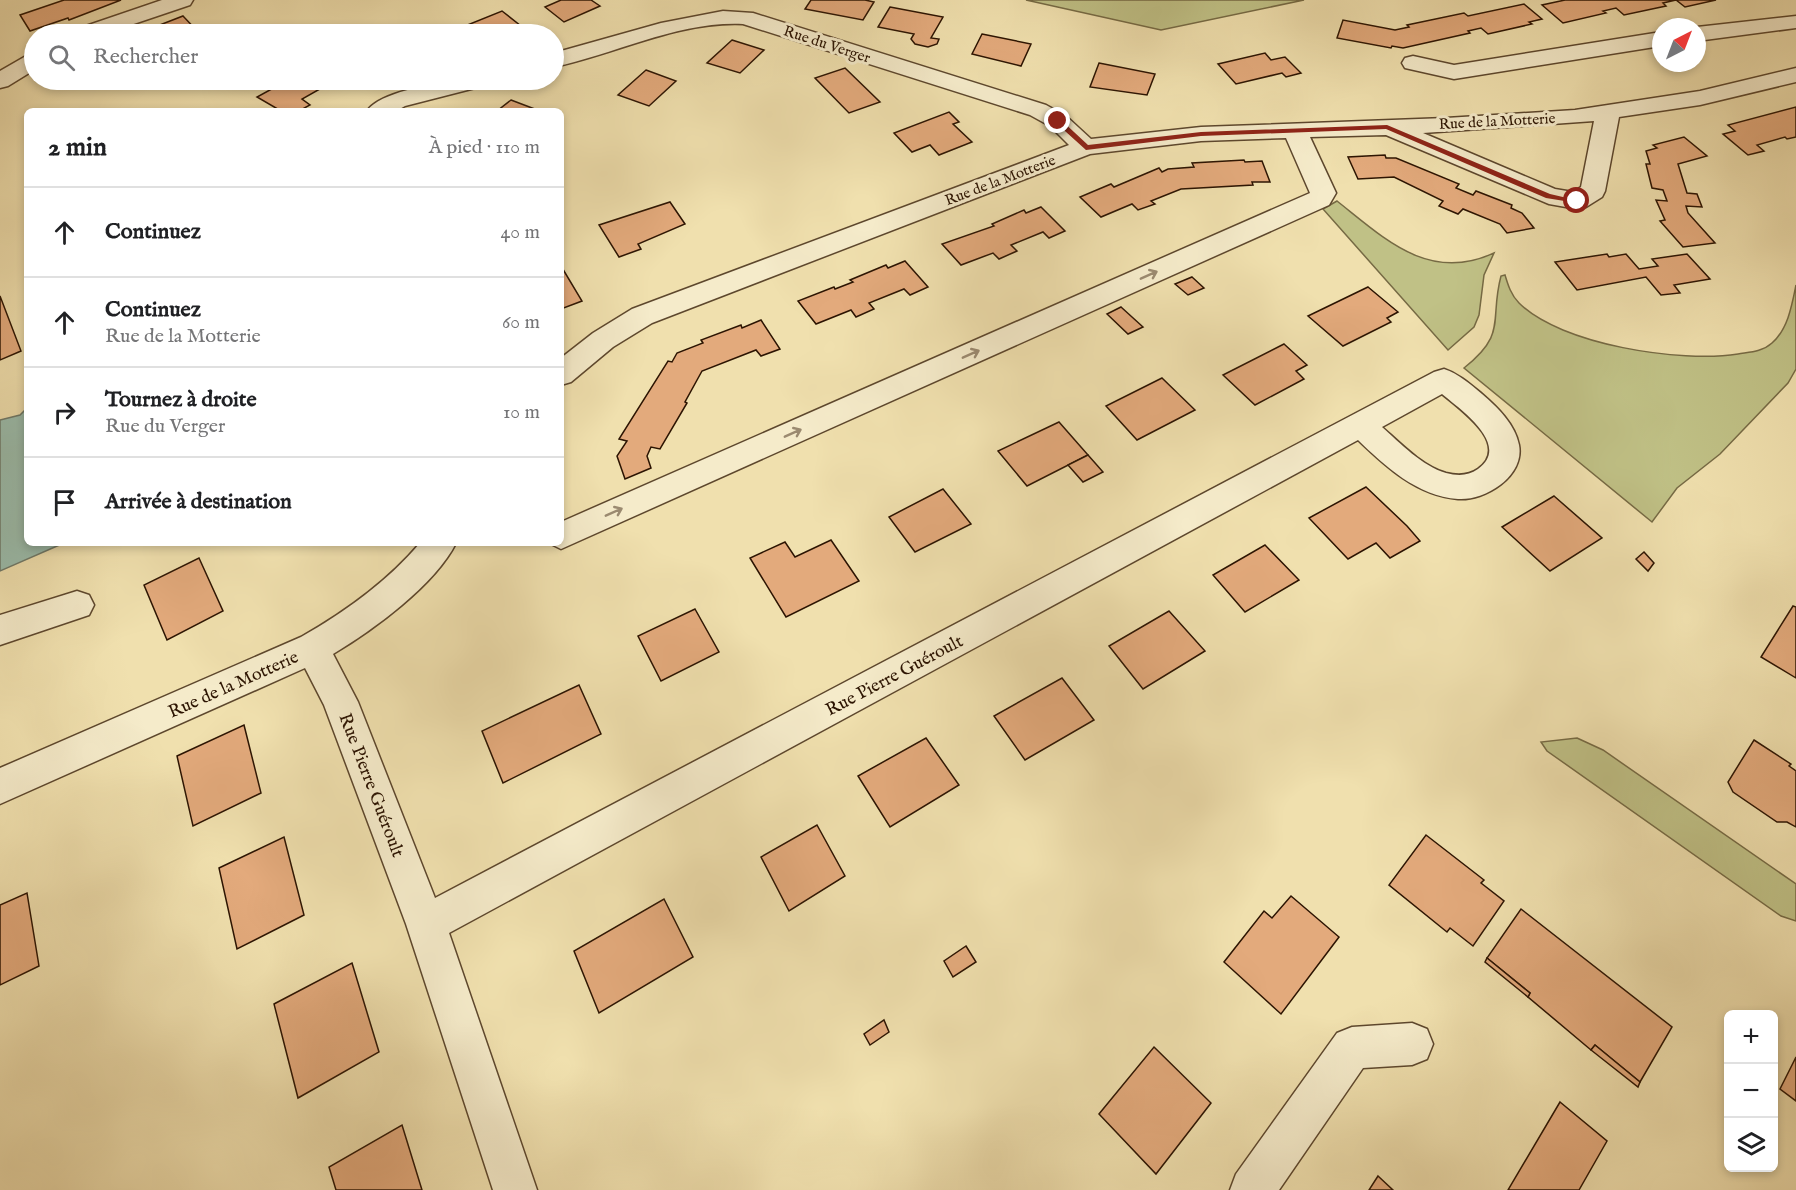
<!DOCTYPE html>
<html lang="fr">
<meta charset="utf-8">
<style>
body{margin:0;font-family:"IM FELL English",serif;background:#f2f2f2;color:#202124}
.controls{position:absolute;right:18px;bottom:18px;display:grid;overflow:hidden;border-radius:9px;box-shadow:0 3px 9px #0003}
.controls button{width:54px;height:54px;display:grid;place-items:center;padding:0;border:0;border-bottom:2px solid #e0e0e0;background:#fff;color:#202124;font:30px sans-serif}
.compass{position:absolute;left:1652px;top:18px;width:54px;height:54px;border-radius:50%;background:#fff;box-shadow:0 3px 9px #0003;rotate:42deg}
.stop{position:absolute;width:18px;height:18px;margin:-14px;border:4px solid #8f2418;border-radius:50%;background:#fff}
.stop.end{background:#8f2418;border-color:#fff;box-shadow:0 2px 6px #0008}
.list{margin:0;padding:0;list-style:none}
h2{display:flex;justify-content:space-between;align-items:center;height:78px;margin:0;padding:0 24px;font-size:26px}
h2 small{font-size:20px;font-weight:400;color:#757577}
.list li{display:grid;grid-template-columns:39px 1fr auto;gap:18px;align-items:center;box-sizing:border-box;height:90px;padding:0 24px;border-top:2px solid #e0e0e0}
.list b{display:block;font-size:22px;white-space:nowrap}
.list p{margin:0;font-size:20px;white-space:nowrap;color:#757577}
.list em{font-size:20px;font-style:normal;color:#757577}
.icon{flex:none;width:33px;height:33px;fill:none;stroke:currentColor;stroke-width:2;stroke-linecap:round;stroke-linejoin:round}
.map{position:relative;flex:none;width:1796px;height:1190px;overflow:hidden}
.search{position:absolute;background:#fff;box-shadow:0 3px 9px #0003;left:24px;top:24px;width:540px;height:66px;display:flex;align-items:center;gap:15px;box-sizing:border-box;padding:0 21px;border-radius:33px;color:#757577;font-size:22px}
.panel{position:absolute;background:#fff;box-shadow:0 3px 9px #0003;left:24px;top:108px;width:540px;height:438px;border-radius:9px}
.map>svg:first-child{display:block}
.green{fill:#c0c186;stroke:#766a44;stroke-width:1.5}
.water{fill:#9abdad;stroke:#6e7969;stroke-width:1.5}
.building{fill:#e3aa7c;stroke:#2c1402;stroke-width:1.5}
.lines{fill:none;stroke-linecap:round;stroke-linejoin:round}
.minor-casing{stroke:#5d472d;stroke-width:3}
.minor{fill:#f5ebca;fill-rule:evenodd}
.oneway{stroke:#9b8a70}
.route{fill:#8f2418}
.labels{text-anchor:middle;stroke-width:6;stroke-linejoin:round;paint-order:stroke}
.far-street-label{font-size:15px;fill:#2c1402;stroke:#f5ebca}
.street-label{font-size:18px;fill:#2c1402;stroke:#f5ebca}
</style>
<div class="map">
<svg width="1796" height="1190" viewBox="0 0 1796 1190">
<rect width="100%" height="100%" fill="#f0e0ae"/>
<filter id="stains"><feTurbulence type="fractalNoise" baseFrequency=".00333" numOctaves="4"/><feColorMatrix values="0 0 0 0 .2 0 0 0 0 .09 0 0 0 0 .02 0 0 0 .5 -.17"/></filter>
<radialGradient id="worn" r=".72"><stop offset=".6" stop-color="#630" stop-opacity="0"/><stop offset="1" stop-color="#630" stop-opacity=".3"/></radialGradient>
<g class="green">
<polygon points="1026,0 1304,0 1161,30"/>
<path d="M1337 201C1385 239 1429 283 1494 253L1484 275 1479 315 1474 327 1448 350 1323 209Z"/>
<path d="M1505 275C1508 285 1511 295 1519 303 1561 345 1681 363 1738 354 1750 352 1762 352 1772 343 1788 329 1792 305 1796 285V369L1788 383 1720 454 1677 488 1652 522 1464 368C1508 333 1489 321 1501 276Z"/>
<polygon points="1577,738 1603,750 1796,884 1796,921 1781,916 1547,751 1541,742"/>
</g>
<polygon class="water" points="27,408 27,543 64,543 0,571 0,420 20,415"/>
<g class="building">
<polygon points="64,0 121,0 69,20 68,18 30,31 20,15"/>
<polygon points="561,0 591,0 600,6 564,22 545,7"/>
<polygon points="811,0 865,0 874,2 863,20 805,9"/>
<polygon points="1565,0 1716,0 1685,7 1676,0 1663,3 1666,6 1624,15 1616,8 1603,11 1606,13 1563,23 1542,5"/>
<polygon points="1524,4 1542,19 1529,22 1532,24 1488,34 1481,28 1468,31 1470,33 1403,48 1392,46 1391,48 1337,38 1343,20 1395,30 1409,27 1407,25 1464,13 1468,16"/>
<polygon points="890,7 943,17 931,38 939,39 937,44 928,47 915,44 911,39 914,34 878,27"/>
<polygon points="502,11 521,26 501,34 467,34 460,28"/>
<polygon points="183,16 200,34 146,34 144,31"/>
<polygon points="982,34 1031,44 1021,66 972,54"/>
<polygon points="732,40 764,50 740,73 707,63"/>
<polygon points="1265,53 1271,60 1285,57 1301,73 1286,77 1282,73 1236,84 1218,64"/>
<polygon points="1099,63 1155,74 1147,95 1090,87"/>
<polygon points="845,68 880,102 849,113 815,78"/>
<polygon points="646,70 676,81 649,106 618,95"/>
<polygon points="288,80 332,80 334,81 302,99 310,105 299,111 281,111 257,97"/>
<polygon points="511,100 540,111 497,111"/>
<polygon points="1796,107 1796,137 1787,139 1785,137 1757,145 1764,151 1748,155 1723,134 1735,131 1728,125"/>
<polygon points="949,112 959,122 953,124 972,142 939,155 930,145 912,152 894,133"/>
<polygon points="1684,137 1707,156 1678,164 1687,193 1697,194 1702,207 1686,206 1688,213 1715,243 1683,247 1660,221 1665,220 1656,200 1667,201 1663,190 1652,188 1646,164 1650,164 1646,151 1657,148 1653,145"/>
<polygon points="1385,155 1386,158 1396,158 1459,184 1456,188 1473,195 1476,191 1512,205 1511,208 1522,213 1534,228 1507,233 1500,224 1463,209 1458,214 1439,206 1443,201 1394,177 1358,179 1348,157"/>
<polygon points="1244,160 1245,162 1262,161 1270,182 1252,182 1253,185 1181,189 1151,201 1155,204 1138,210 1132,204 1101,217 1080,197 1111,184 1114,187 1159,168 1162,172 1168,169 1194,167 1192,163"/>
<polygon points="670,202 685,224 638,244 641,249 619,257 599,225"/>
<polygon points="1041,207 1065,231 1049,238 1043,232 1011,245 1017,251 999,259 993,253 961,265 942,244 994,226 992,224 1024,210 1026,213"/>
<polygon points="1607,254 1609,257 1626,254 1639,269 1658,266 1652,259 1687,254 1710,279 1674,285 1680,293 1661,295 1646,277 1577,290 1555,262"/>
<polygon points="905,261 928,287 910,295 904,289 869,303 874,309 856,317 851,310 816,324 798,301 834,287 835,289 853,282 850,280 886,265 888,268"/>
<polygon points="561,266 582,301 561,309"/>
<polygon points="1192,277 1204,288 1188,295 1175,284"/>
<polygon points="1368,287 1398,312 1387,318 1391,322 1343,346 1308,316"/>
<polygon points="0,296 21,351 0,360"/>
<polygon points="1121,307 1143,327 1128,334 1107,314"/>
<polygon points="761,320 780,349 761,356 756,350 702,371 685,402 687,403 660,449 651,447 647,456 651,468 625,479 617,456 627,441 619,439 668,361 672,362 677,353 703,343 701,340 741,325 742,328"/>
<polygon points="1284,344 1307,365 1296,371 1304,379 1255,405 1223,375"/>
<polygon points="1162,378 1195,410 1137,440 1106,406"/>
<polygon points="1059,422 1088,455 1027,486 998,451"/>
<polygon points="1088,455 1103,472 1083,482 1068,465"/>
<polygon points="1366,487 1407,526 1420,541 1390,558 1376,543 1348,559 1309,518"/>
<polygon points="943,489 971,524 915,552 889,517"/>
<polygon points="1554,496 1602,538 1550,571 1502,527"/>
<polygon points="831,540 859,581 786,617 750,558 785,542 795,557"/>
<polygon points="1265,545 1299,580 1245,612 1213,575"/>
<polygon points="1644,552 1654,563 1648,571 1636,559"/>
<polygon points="199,558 223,611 167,640 144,585"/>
<polygon points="1793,606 1796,607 1796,678 1761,657"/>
<polygon points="695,609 719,652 661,681 638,636"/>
<polygon points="1169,611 1205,651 1143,689 1109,646"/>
<polygon points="1062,678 1094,720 1025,760 994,716"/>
<polygon points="579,685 601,734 503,783 482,731"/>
<polygon points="244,725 261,793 193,826 177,756"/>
<polygon points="926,738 959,785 890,827 858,776"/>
<polygon points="1754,740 1791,764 1789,766 1796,771 1796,827 1787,822 1777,822 1733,792 1728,782"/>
<polygon points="817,825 845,876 789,911 761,857"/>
<polygon points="1426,835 1484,880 1481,883 1504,901 1473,946 1450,928 1447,932 1389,885"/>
<polygon points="284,837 304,915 237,949 219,868"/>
<polygon points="27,893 39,966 0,985 0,905"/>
<polygon points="1291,896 1339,937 1281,1014 1224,962 1264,911 1272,918"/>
<polygon points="664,899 693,957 599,1013 574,951"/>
<polygon points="1521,909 1672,1027 1640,1082 1595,1045 1591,1050 1528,997 1530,993 1487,958"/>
<polygon points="966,946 976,962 953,977 944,961"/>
<polygon points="1487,958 1530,993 1528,997 1485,962"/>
<polygon points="352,963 379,1052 298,1098 274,1004"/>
<polygon points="884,1020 889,1032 870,1045 864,1034"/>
<polygon points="1595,1045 1640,1082 1638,1087 1591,1050"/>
<polygon points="1154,1047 1211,1103 1156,1174 1099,1114"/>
<polygon points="1796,1057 1796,1101 1780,1089"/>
<polygon points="1560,1102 1607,1141 1579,1190 1508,1190"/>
<polygon points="402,1125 422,1190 336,1190 329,1167"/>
<polygon points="1378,1176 1393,1190 1369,1190"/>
</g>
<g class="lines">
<g class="minor-casing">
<g id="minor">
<polygon points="162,0 193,0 190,5 104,34 74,34 77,29"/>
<path d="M723 11 753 13 1046 105 1066 116 1091 139 1201 127 1446 118 1575 110 1700 91 1796 68V82L1700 105 1619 117 1605 191 1602 197 1586 207 1577 209 1549 204 1386 135 1310 137 1336 193 1329 205 561 549 549 543H561V522L1310 193 1286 138 1201 141 1090 154 652 323 613 347 571 382 561 385V358L593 333 632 309 1069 145 1050 126 1030 115 743 24C678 21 616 54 554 67V53L661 23ZM1594 121 1581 187 1573 192 1555 189 1423 133Z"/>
<polygon points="1796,16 1796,28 1697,41 1697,27"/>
<polygon points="1661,32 1661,46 1454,79 1405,68 1402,63 1405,58 1413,56 1454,65"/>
<polygon points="34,54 34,70 8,86 0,88 0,71 26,56"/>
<path d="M454 80H490L487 85 405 106 396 111H367C380 92 431 85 454 80Z"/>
<path d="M1444 369C1459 374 1470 384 1482 394 1497 407 1515 424 1519 445 1525 476 1485 501 1458 499 1417 496 1385 466 1358 440L449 933 537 1190H493L406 924 324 705 305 668 0 804V768L301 637C345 612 387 582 420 543H456C435 585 373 630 333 654L358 702 435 898 1434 372ZM1442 394C1460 409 1512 445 1478 469 1468 476 1458 476 1446 473 1422 466 1400 443 1382 427Z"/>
<polygon points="77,591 89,595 94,605 89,615 0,645 0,615"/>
<polygon points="1412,1023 1427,1029 1433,1044 1427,1059 1412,1065 1363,1068 1279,1190 1230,1190 1236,1174 1337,1033 1352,1027"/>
</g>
</g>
<use href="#minor" class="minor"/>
</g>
<defs><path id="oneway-shaft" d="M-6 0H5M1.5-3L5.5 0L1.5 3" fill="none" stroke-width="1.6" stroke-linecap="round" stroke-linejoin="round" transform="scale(1.5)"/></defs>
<g class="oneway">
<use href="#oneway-shaft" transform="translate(1149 275) rotate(-24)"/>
<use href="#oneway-shaft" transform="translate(971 354) rotate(-24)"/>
<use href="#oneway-shaft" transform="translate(793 433) rotate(-24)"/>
<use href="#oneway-shaft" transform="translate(614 512) rotate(-24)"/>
</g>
<polygon class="route" points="1055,119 1060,119 1088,145 1201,132 1387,125 1550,194 1580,201 1577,203 1546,198 1386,129 1201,136 1086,150 1055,122"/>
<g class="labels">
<g class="far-street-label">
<text transform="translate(827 44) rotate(18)" y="5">Rue du Verger</text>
<text transform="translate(1497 121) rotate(-3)" y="5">Rue de la Motterie</text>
<text transform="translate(1000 180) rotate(-21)" y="5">Rue de la Motterie</text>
</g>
<g class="street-label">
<text transform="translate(894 675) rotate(-28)" y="6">Rue Pierre Guéroult</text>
<text transform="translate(233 684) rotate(-24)" y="6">Rue de la Motterie</text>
<text transform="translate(372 785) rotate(69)" y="6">Rue Pierre Guéroult</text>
</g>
</g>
<rect width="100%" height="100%" filter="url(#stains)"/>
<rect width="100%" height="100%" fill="url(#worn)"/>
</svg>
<div class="controls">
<button>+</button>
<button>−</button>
<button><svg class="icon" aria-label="layers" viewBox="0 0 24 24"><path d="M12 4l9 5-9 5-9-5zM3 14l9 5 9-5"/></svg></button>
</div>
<svg class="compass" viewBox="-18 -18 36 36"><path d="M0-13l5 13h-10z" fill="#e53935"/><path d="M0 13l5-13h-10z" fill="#757577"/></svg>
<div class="stop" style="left:1577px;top:201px"></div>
<div class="stop end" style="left:1058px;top:121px"></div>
<div class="search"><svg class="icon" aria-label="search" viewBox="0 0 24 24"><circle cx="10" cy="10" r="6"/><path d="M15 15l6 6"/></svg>Rechercher</div>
<section class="panel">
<h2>2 min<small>À pied · 110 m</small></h2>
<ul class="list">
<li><svg class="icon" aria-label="ahead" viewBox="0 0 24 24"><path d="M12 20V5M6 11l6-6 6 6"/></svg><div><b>Continuez</b></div><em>40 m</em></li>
<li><svg class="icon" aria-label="ahead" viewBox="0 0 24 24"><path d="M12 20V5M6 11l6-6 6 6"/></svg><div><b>Continuez</b><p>Rue de la Motterie</p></div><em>60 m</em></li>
<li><svg class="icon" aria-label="right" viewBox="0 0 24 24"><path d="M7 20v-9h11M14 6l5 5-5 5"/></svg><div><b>Tournez à droite</b><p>Rue du Verger</p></div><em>10 m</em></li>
<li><svg class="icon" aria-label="arrive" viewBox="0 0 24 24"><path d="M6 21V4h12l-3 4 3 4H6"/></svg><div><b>Arrivée à destination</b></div></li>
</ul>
</section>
</div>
